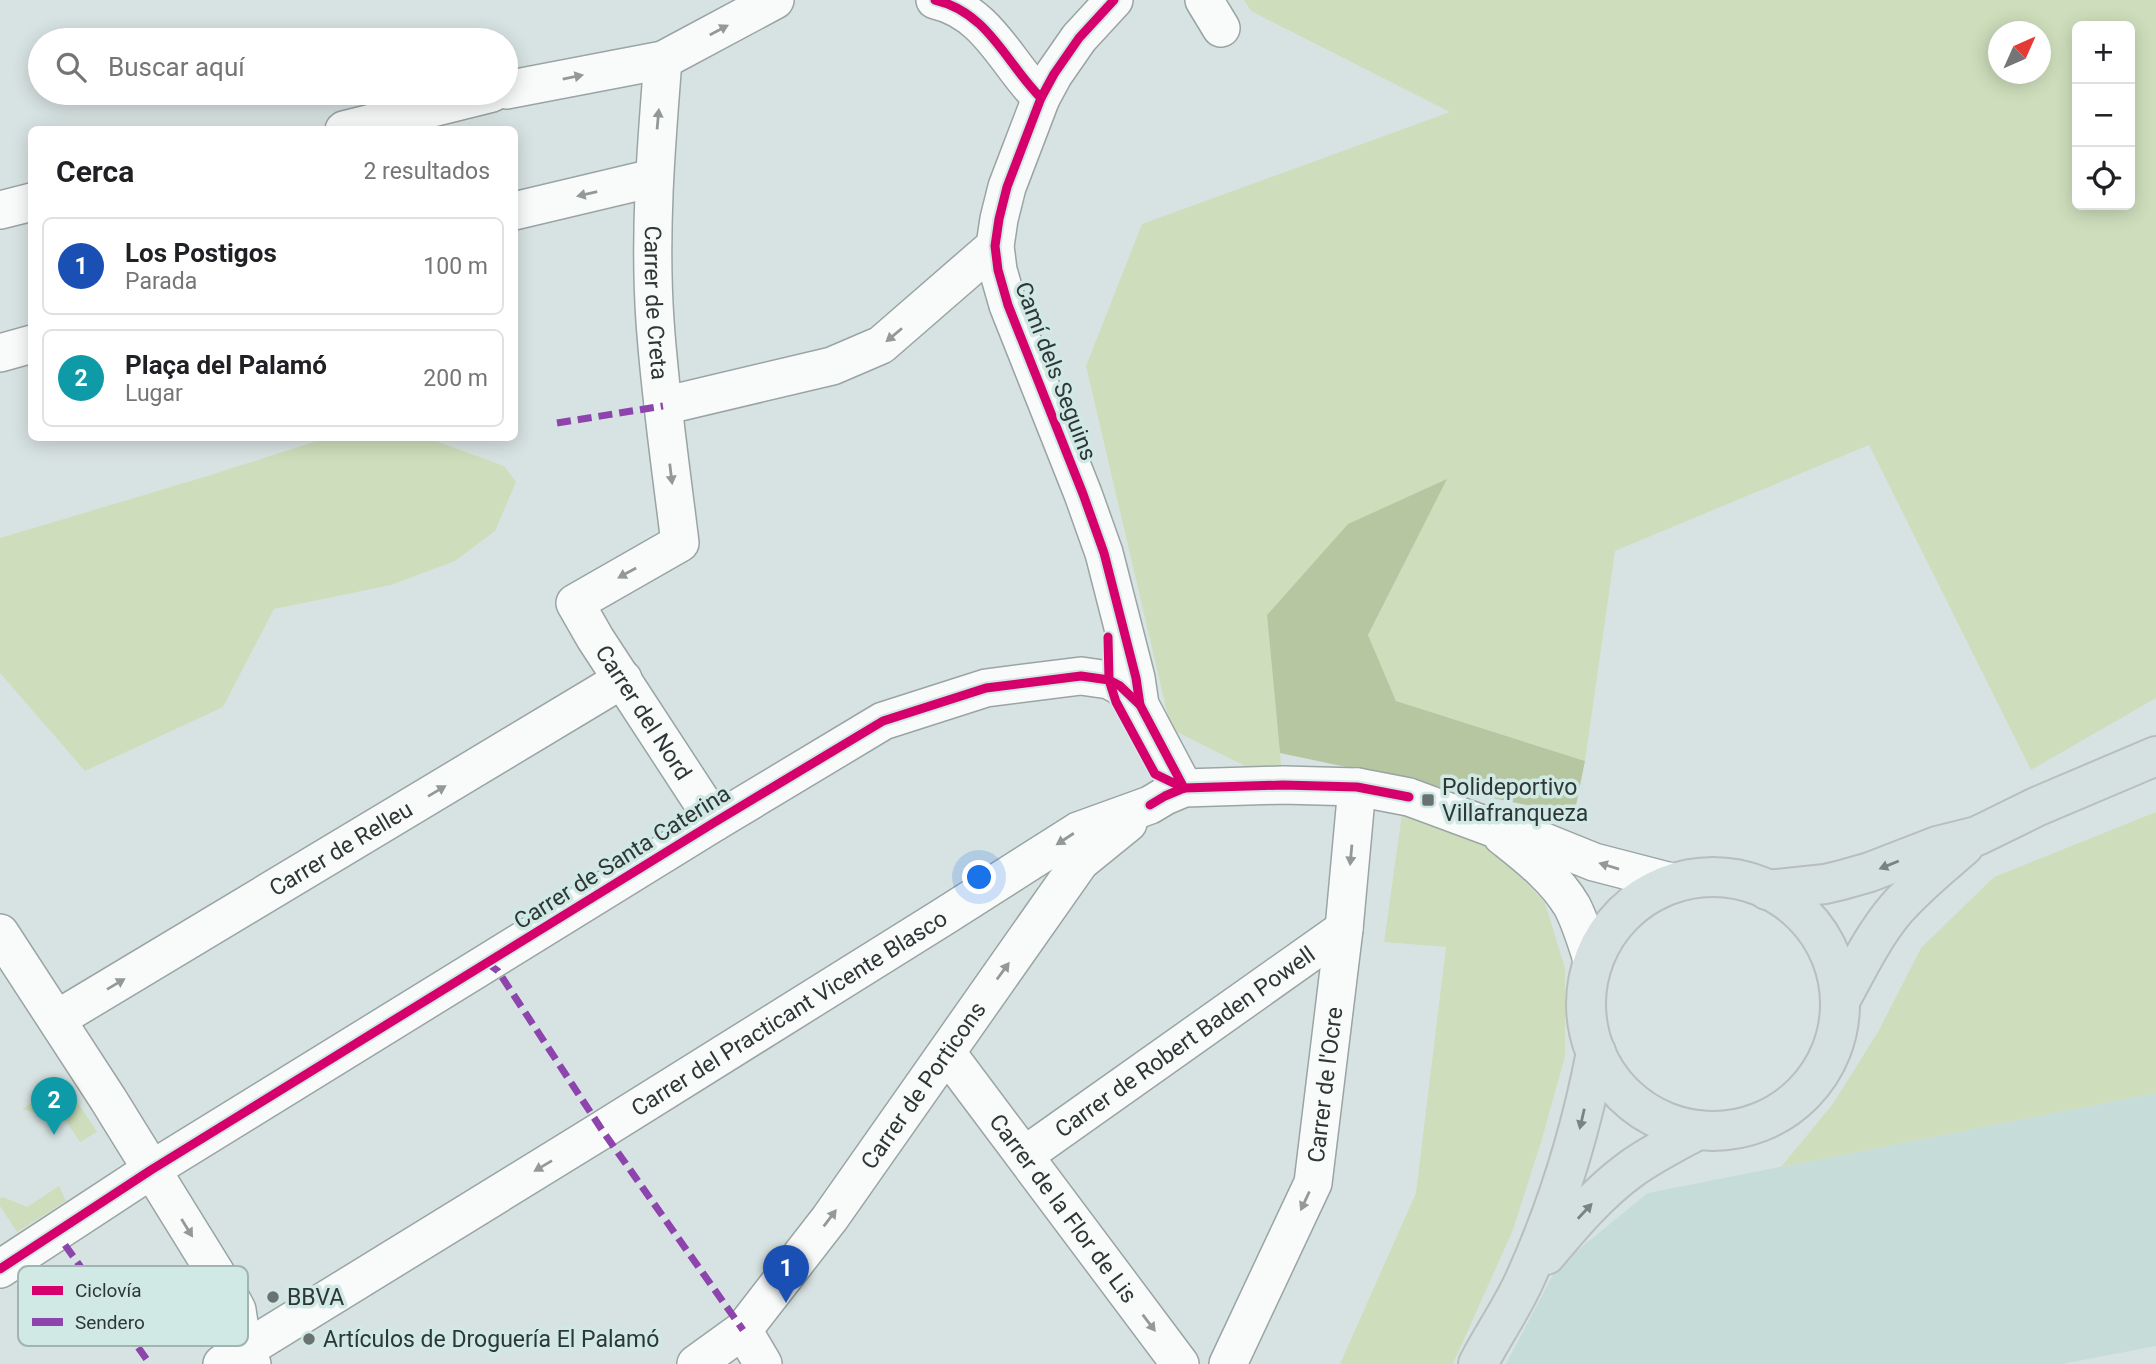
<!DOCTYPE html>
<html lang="es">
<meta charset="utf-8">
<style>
body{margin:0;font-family:Roboto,sans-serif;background:#f6f6f6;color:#202124}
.controls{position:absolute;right:21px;top:21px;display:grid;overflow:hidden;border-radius:10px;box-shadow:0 4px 18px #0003}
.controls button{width:63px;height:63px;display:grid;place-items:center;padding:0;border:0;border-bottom:2px solid #e0e0e0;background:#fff;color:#202124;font:35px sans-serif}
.compass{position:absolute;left:1988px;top:21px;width:63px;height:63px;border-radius:50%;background:#fff;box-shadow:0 4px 18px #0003;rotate:45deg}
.you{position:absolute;left:980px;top:878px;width:24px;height:24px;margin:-18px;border:5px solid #fff;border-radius:50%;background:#1a73e8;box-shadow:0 0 0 10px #1a73e833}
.badge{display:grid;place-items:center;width:46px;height:46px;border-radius:50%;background:#697372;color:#fff;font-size:23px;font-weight:700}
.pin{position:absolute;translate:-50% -58px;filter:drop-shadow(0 2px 4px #0008)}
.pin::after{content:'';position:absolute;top:37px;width:24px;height:21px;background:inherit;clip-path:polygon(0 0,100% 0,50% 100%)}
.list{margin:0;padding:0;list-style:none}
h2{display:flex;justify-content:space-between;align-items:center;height:91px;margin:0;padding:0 28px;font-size:30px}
h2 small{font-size:23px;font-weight:400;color:#757577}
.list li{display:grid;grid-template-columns:46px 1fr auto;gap:21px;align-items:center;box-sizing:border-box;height:98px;margin:0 14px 14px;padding:0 14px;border:2px solid #e0e0e0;border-radius:10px}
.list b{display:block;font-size:26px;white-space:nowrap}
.list p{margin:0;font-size:23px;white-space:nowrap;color:#757577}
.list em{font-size:23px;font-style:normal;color:#757577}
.icon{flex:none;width:38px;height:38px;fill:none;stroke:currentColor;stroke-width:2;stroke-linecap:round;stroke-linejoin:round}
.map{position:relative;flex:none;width:2156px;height:1364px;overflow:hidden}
.search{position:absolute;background:#fff;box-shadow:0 4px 18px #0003;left:28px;top:28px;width:490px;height:77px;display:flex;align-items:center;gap:18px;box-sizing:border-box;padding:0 24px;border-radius:38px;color:#757577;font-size:26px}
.panel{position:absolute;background:#fff;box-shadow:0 4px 18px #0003;left:28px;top:126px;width:490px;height:315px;border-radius:10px}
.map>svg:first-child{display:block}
.built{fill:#c5dcd8}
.green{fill:#cedebc;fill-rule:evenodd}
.forest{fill:#b5c6a0}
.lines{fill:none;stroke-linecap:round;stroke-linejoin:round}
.minor-casing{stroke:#9aa4a3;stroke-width:40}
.major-casing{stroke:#b8bebd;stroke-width:42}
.minor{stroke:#f9fbfb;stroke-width:37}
.major{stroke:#d5e0e1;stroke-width:38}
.quiet{stroke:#8e44ad;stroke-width:7;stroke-dasharray:14 7;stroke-linecap:butt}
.cycleway-casing{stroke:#d1e9e5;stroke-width:13}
.cycleway{stroke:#d6006c;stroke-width:9}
.oneway{fill:#949998}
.oneway2{fill:#798383}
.poi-dot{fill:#697372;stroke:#d1e9e5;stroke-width:2.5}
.labels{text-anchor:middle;stroke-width:7;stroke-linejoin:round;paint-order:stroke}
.street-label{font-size:23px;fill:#2e3736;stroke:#d1e9e5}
.poi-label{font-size:23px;fill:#2e3736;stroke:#d1e9e5;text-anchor:start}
.key{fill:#d1e9e5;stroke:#a0b4b0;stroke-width:2}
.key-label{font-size:19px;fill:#2e3736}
</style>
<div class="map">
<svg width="2156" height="1364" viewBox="0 0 2156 1364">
<rect width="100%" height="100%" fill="#d7e3e2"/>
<polygon class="built" points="2156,1093 2156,1346 2062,1364 1506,1364 1557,1267 1648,1193"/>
<g class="green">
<path d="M1244 0H2156V698L2031 770 1869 445 1615 551 1585 761 1396 701 1368 635 1446 480 1267 615 1283 785 1171 729 1086 366 1142 224 1450 112 1251 11ZM2077 26H2130V205H2077ZM1998 32H2040V74H1998Z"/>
<polygon points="326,438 431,438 444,444 504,466 516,482 495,531 455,561 391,585 274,609 223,707 85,771 0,673 0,538 214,474"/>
<polygon points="2156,812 2156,1093 1781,1167 1832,1105 1878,1032 1921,948 1994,877"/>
<polygon points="1402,814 1493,845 1545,903 1565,968 1565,1056 1542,1139 1513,1230 1453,1364 1340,1364 1416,1193 1446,947 1384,942"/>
<polygon points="65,1083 97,1132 80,1142 66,1121 22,1109"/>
<polygon points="59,1186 66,1201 17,1232 0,1206 0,1198 3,1197 27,1207"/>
</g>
<polygon class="forest" points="1447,479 1368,635 1396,701 1585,761 1574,815 1280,753 1267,615 1348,524"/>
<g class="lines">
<g class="minor-casing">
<g id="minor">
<path d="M935 0C988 12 1006 63 1041 98"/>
<polyline points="1114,0 1079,38 1054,74 1041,98 1007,187 999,219 995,246 998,270 1008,305 1083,494 1104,553 1136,678 1140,705 1184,788"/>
<polyline points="1204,0 1221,28"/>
<path id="s1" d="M663 60C656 147 649 234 655 321 660 395 671 469 680 543L575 603 595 638 715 822"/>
<polyline points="506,90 663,60 775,0"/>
<polyline points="344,130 492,93"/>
<polyline points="0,210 32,202"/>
<polyline points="514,211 653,178"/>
<polyline points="0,353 32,344"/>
<polyline points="663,406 832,366 881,345 995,246"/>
<path d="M1502 836C1527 856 1555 877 1572 906 1581 923 1587 944 1593 963"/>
<polyline points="0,933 108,1099 228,1293 237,1310 243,1350 252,1364"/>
<path id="s2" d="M57 1019 623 679"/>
<path id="s3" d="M947 1053 1180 1364"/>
<path id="s4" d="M1025 1155 1344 929"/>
<polyline points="0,1269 151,1170 715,822 883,721 986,688 1081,676 1109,680 1120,686 1140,705"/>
<polyline points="743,1330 763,1364"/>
<path id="s5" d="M222 1364 602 1130 943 917 1078 831 1150 805 1165 796 1184 788 1283 785 1357 787 1409 797 1490 827 1527 835 1594 862 1675 883"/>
<path id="s6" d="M696 1364 743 1330 830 1218 1080 862 1128 823"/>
<path id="s7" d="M1228 1364 1313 1183 1344 929 1357 787"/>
</g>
</g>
<g class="major-casing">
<g id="major">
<circle cx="1713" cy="1004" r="127"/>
<polyline points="1767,890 1825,884 1842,880 1870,872 1937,846 1977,836 2036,807 2156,756"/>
<path d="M1840 1001C1857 970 1873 936 1896 909 1917 885 1941 866 1964 846"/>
<path d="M1546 1255C1572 1224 1598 1193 1631 1169 1652 1154 1676 1142 1698 1130"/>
<path d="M1478 1364C1493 1335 1512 1308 1525 1279 1558 1206 1581 1131 1596 1052"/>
</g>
</g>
<use href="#minor" class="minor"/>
<use href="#major" class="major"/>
<g class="quiet">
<polyline points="557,423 663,406"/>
<polyline points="487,963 498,971 602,1130 743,1330"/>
<polyline points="65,1245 150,1364"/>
</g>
<g class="cycleway-casing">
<g id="cycleway">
<path d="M935 0C988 12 1006 63 1041 98"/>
<polyline points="1114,0 1079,38 1054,74 1041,98 1007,187 999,219 995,246 998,270 1008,305 1083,494 1104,553 1136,678 1140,705 1184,788"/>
<polyline points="1108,637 1109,680 1116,702 1155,774 1184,788"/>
<polyline points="1150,805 1165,796 1184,788 1283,785 1357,787 1409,797"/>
<polyline points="0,1269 151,1170 715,822 883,721 986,688 1081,676 1109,680 1120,686 1140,705"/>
</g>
</g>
<use href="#cycleway" class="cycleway"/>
</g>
<defs><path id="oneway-solid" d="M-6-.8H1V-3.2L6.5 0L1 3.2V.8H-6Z" transform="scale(1.75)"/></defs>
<g class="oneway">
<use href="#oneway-solid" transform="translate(719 30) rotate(-28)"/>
<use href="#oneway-solid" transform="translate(573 77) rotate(-11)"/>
<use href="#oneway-solid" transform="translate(658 119) rotate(-85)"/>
<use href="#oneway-solid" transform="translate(587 194) rotate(167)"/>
<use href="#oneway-solid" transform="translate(894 335) rotate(140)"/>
<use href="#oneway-solid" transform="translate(671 474) rotate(83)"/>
<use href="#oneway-solid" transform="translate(627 573) rotate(151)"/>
<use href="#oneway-solid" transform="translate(437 791) rotate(-31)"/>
<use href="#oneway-solid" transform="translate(1065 839) rotate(147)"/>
<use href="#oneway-solid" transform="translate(1351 855) rotate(95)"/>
<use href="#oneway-solid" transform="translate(1609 866) rotate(-163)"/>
<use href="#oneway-solid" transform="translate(1003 971) rotate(-54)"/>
<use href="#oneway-solid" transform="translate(116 984) rotate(-31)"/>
<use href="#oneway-solid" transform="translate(543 1166) rotate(149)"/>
<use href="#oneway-solid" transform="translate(1305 1201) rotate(115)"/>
<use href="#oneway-solid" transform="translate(830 1218) rotate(-53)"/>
<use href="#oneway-solid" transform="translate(187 1228) rotate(58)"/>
<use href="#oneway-solid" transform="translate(1149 1323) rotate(53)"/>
</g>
<g class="oneway2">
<use href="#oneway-solid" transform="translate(1889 865) rotate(158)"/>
<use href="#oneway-solid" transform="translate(1582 1119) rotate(103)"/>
<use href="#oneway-solid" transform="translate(1585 1211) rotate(-47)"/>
</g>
<g class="poi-dot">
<rect x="1421" y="793" width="14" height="14" rx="3.5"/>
<circle cx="273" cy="1297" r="7"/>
<circle cx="309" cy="1339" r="7"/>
</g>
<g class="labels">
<g class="street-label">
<text dy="8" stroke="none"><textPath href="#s1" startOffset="243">Carrer de Creta</textPath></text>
<text transform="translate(1056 371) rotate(69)" y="8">Camí dels Seguins</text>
<text dy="8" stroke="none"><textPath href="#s1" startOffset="735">Carrer del Nord</textPath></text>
<text dy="8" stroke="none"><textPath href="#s2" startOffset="331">Carrer de Relleu</textPath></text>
<text transform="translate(622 857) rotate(-32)" y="8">Carrer de Santa Caterina</text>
<text dy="8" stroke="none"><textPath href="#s5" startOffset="667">Carrer del Practicant Vicente Blasco</textPath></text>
<text dy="8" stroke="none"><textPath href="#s4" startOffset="196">Carrer de Robert Baden Powell</textPath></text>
<text dy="8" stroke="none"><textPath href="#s6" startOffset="362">Carrer de Porticons</textPath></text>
<text dy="8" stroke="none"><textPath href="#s7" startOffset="299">Carrer de l'Ocre</textPath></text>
<text dy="8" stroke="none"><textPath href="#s3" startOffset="194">Carrer de la Flor de Lis</textPath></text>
</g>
<g class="poi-label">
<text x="1442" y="795">Polideportivo<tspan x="1442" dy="26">Villafranqueza</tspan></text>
<text x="287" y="1305">BBVA</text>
<text x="323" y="1347">Artículos de Droguería El Palamó</text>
</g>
</g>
<rect x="18" y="1266" width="230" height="80" rx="10" class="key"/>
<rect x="32" y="1286" width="31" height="9" fill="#d6006c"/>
<rect x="32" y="1318" width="31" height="8" fill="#8e44ad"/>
<g class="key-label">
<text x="75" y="1297">Ciclovía</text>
<text x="75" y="1329">Sendero</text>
</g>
</svg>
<div class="controls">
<button>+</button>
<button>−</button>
<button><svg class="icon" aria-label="locate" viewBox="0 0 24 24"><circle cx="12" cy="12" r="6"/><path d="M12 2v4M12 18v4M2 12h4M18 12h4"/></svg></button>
</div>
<svg class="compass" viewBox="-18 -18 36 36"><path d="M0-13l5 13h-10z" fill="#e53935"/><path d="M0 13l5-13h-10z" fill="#757577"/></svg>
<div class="you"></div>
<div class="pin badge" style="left:786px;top:1303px;background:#1a4fb4">1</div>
<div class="pin badge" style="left:54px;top:1135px;background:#0f9aa8">2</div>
<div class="search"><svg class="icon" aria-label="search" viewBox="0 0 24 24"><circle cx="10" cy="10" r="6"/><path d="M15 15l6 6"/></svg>Buscar aquí</div>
<section class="panel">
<h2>Cerca<small>2 resultados</small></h2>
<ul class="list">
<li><span class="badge" style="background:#1a4fb4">1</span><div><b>Los Postigos</b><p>Parada</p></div><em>100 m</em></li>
<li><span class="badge" style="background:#0f9aa8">2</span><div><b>Plaça del Palamó</b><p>Lugar</p></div><em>200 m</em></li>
</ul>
</section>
</div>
